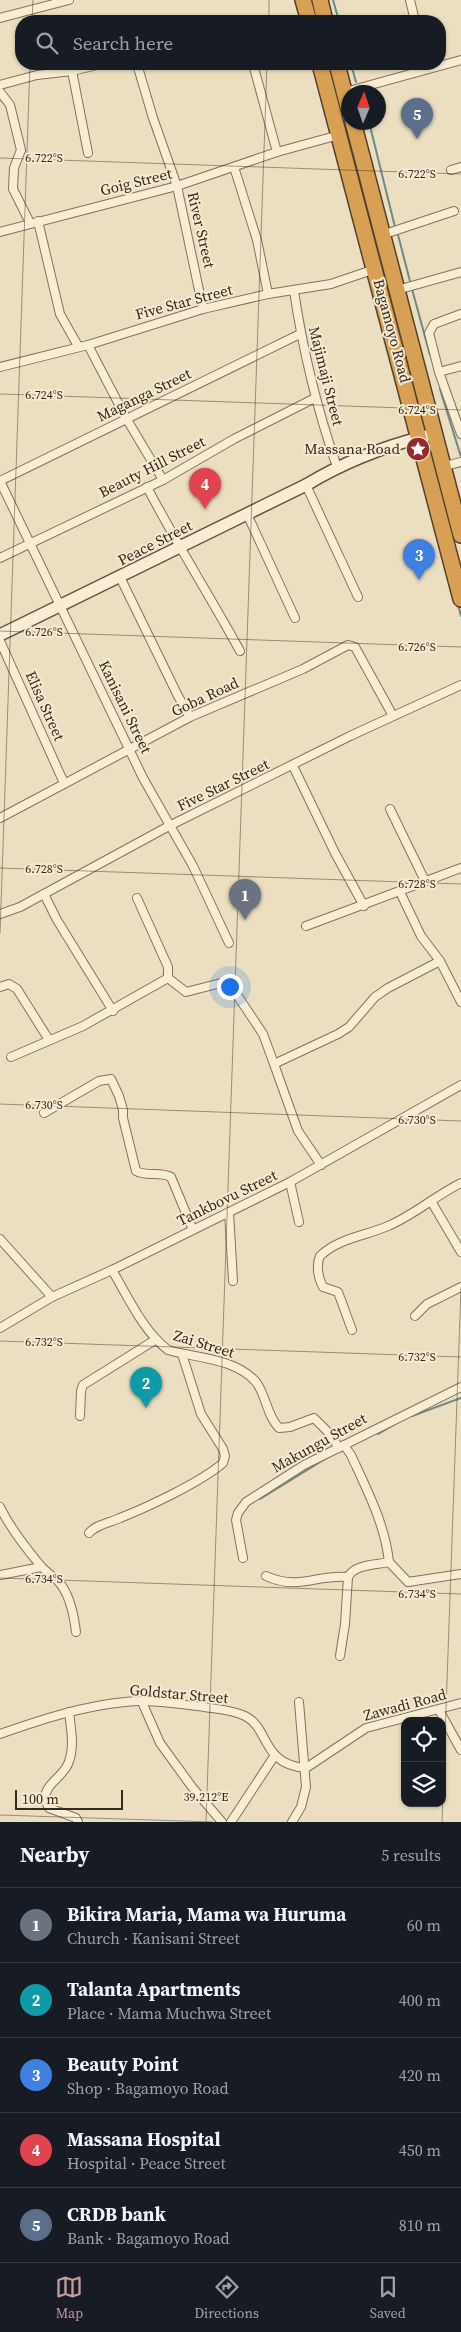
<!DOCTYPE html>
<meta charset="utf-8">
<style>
body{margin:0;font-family:"Source Serif 4",serif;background:#20242c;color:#f1f3f6}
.controls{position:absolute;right:15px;bottom:15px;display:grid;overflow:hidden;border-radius:10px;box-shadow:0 1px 4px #0004}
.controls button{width:45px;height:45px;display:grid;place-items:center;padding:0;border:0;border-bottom:1px solid #363941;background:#171b24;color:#f1f3f6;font:25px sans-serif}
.compass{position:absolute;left:341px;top:85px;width:45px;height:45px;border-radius:50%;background:#171b24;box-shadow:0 1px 4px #0004;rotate:2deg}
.scale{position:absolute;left:15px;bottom:12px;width:108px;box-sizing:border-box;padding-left:5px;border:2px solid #35291d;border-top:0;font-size:14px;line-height:18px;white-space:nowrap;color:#35291d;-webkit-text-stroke:4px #f3ead0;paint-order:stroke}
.you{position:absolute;left:229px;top:986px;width:18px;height:18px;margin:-12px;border:4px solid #fff;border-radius:50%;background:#1a73e8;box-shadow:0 0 0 8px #1a73e833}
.badge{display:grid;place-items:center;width:32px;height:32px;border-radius:50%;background:#c59a9b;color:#fff;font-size:16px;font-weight:700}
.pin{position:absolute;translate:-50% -41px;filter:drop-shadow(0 1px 2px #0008)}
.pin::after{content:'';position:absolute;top:26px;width:18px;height:15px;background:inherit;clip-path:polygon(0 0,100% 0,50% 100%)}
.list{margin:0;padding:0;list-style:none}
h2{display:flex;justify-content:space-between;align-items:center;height:65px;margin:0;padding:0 20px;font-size:21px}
h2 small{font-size:16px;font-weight:400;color:#9ea1a6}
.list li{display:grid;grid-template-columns:32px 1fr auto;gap:15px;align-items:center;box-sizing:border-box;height:75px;padding:0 20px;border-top:1px solid #363941}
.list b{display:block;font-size:19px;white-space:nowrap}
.list p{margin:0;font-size:16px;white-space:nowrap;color:#9ea1a6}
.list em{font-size:16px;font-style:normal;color:#9ea1a6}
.icon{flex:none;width:28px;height:28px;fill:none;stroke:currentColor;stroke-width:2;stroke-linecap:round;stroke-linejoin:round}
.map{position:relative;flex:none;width:461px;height:1822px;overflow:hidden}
.search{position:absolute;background:#171b24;box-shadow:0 1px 4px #0004;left:15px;right:15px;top:15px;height:55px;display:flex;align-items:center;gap:12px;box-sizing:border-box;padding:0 18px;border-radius:20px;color:#9ea1a6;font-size:19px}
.sheet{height:440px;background:#171b24}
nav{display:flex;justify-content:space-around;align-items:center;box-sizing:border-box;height:70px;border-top:1px solid #363941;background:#171b24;font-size:14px;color:#9ea1a6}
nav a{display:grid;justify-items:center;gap:2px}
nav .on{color:#c59a9b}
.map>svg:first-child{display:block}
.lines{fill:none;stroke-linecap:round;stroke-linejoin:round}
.stream{stroke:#6b8c84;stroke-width:2}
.street-casing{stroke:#84715a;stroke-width:10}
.secondary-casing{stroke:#66523d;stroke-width:14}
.highway-casing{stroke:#523f2e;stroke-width:18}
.street{stroke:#f7edd4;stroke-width:8}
.secondary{stroke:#f7edd4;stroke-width:11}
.highway{stroke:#d8a055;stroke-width:15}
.ticks{fill:none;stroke:#35291d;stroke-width:1;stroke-opacity:0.45}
.labels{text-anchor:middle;stroke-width:4;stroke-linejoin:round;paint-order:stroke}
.street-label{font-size:15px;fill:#35291d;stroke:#f3ead0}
.poi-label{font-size:15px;fill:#35291d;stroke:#f3ead0;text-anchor:end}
.ticks-label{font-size:12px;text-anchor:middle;fill:#35291d;stroke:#f3ead0;stroke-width:4;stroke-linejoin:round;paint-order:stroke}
</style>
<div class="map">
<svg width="461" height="1822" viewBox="0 0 461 1822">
<rect width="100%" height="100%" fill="#ecdfc1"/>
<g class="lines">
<g class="stream">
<polyline points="333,0 339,21"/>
<polyline points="351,64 356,82"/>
<polyline points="369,122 395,227"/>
<polyline points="397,231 411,285"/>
<polyline points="412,289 430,355"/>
<polyline points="440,389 461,457"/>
<polyline points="458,605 461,616"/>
<polyline points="412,1416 461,1398"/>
<polyline points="378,1434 402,1420"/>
<polyline points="260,1499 330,1456"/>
</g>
<g class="street-casing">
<g id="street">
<polyline points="410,0 415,21"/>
<polyline points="0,18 69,0"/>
<polyline points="137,64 153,118 177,186 203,309"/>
<polyline points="253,64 277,152"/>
<polyline points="72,71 88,153"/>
<polyline points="0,85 37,75 72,71 101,64"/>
<polyline points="0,92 10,105 21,150 14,168 13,189 30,223"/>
<polyline points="345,92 461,60"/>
<polyline points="234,167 257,240 268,294"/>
<polyline points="451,170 461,167"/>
<polyline points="38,221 60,314 78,346"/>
<polyline points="0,232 177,186 277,152 339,135"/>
<polyline points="382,235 454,211"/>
<polyline points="397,290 461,272"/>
<path d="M294 291C303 351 317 409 337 467"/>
<polyline points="461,314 434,324 429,333 439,372 461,434"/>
<polyline points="88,345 126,418 163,480"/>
<polyline points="0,367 88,345 203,309 268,294 331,284 375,269"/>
<polyline points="439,372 461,366"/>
<polyline points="445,466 461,462"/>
<polyline points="0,481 143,778 193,866 229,943"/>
<polyline points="0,481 300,334"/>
<polyline points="306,485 358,597"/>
<path d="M147 487C176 543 210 596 240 651"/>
<polyline points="247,514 295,618"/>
<polyline points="0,558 163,480 234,439 315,398"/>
<polyline points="120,577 178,696 190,717"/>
<polyline points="0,641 64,783"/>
<polyline points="293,766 335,853 364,906"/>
<polyline points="390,809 425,881"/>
<polyline points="0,818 190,717 303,669 348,645 355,647 393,716"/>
<polyline points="400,892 421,936 440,961 461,1002"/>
<polyline points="44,894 57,920 113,1011"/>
<polyline points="137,898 168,967 168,978"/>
<polyline points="0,914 20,907 169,826 350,736 461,685"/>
<polyline points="306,926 461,868"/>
<polyline points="168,978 186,992 221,983 231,986 263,1034 274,1064"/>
<polyline points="0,987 9,984 17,989 49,1040"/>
<polyline points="11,1057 83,1026 168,978"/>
<path d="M44 1113 99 1081 111 1079 119 1096 123 1110V1118L136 1171C146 1177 160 1171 171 1177L193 1230"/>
<polyline points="321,1165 298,1131 274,1064 338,1034 349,1027 375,997 388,988 440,961"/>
<polyline points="290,1182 299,1222"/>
<polyline points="431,1201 461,1252"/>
<polyline points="229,1212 233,1281"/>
<polyline points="0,1239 52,1297"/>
<path d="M112 1270C128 1297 143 1331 168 1350 195 1358 235 1358 256 1382 266 1395 267 1416 279 1428L290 1427 314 1418 330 1434 339 1448"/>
<polyline points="415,1316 427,1304 461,1287"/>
<polyline points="0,1328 52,1297 112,1270 290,1182 461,1085"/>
<path d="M352 1330 338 1292 323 1287C318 1278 316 1265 320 1256 339 1238 365 1236 388 1226 414 1215 435 1196 461 1183"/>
<polyline points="80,1416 81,1391 83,1385 155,1340"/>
<path d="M344 1445 351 1455C367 1490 385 1524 389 1562"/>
<path d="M0 1507C10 1528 25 1547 40 1565 45 1571 52 1576 58 1581 70 1594 74 1615 76 1632"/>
<path d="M89 1533C97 1524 109 1523 120 1518 148 1507 201 1482 223 1463L225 1456 223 1449 201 1414 182 1354"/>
<polyline points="243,1558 236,1520 238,1513 246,1502 304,1465 461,1387"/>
<polyline points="0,1575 41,1567"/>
<path d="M266 1576C299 1591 316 1574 348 1577"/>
<path d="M340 1656 345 1624 348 1577C355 1564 376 1565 389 1562L408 1582 461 1574"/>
<polyline points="142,1702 160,1743 192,1787 222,1822"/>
<polyline points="439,1710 461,1750"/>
<path d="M69 1712C71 1729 75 1748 68 1764 62 1778 44 1784 45 1800L49 1808 76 1818 78 1822"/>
<path d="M0 1734C40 1720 82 1706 125 1702 150 1699 179 1704 204 1707 217 1709 233 1710 245 1716 270 1728 261 1765 306 1768L366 1728 461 1703"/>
<polyline points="231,1822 275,1755"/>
<polyline points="292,1822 301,1807 306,1787 299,1702"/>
</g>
</g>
<g class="secondary-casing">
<path id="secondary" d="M0 635 306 485C344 462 382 447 426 436"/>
</g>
<g class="highway-casing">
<g id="highway">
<polyline points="303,0 309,21"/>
<polyline points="320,0 325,21"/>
<polyline points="320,64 461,599"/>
<polyline points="337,64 348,107"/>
<polyline points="353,122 461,535"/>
</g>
</g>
<use href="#street" class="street"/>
<use href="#secondary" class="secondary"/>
<use href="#highway" class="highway"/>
</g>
<path class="ticks" d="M32 21 33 0M269 21V0M0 158 461 174M0 394 461 410M0 631 461 647M0 868 461 884M0 934 30 64M0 1104 461 1121M0 1341 461 1357M0 1578 461 1594M0 1815 213 1822M206 1822 267 64M442 1822 461 1287"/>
<defs>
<g id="sight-disc" transform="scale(1.25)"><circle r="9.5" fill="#902d2c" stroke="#f3ead0"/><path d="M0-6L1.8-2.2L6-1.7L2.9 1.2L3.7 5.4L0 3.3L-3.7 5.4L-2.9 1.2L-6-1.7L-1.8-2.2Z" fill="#fff"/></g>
</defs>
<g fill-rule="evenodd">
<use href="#sight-disc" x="418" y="449"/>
</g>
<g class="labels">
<g class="street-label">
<text transform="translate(136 182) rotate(-14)" y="5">Goig Street</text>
<text transform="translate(201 230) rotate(77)" y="5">River Street</text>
<text transform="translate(184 302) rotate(-15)" y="5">Five Star Street</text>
<text transform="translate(392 331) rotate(75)" y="5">Bagamoyo Road</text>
<text transform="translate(326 376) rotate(76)" y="5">Majimaji Street</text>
<text transform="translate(144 395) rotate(-26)" y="5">Maganga Street</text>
<text transform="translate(152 467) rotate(-27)" y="5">Beauty Hill Street</text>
<text transform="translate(155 543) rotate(-27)" y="5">Peace Street</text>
<text transform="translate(205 697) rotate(-25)" y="5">Goba Road</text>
<text transform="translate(45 706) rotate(66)" y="5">Elisa Street</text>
<text transform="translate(125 707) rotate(64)" y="5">Kanisani Street</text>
<text transform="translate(223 785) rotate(-26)" y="5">Five Star Street</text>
<text transform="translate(227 1198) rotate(-26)" y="5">Tankbovu Street</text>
<text transform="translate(204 1344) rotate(17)" y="5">Zai Street</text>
<text transform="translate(319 1443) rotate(-29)" y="5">Makungu Street</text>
<text transform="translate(179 1694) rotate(5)" y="5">Goldstar Street</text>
<text transform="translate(405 1705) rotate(-15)" y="5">Zawadi Road</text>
</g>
<g class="poi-label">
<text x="400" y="454">Massana Road</text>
</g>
</g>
<g class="ticks-label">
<text x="44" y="162">6.722°S</text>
<text x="417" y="178">6.722°S</text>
<text x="44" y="399">6.724°S</text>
<text x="417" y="414">6.724°S</text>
<text x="44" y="636">6.726°S</text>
<text x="417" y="651">6.726°S</text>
<text x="44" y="873">6.728°S</text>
<text x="417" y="888">6.728°S</text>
<text x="44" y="1109">6.730°S</text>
<text x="417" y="1124">6.730°S</text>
<text x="44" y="1346">6.732°S</text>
<text x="417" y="1361">6.732°S</text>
<text x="44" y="1583">6.734°S</text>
<text x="417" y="1598">6.734°S</text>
<text x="206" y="1801">39.212°E</text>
</g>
</svg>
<div class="controls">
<button><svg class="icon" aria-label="locate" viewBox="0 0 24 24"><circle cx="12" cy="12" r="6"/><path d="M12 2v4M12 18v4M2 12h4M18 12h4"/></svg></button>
<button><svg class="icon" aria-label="layers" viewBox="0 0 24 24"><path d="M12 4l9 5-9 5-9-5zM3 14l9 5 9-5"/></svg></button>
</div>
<svg class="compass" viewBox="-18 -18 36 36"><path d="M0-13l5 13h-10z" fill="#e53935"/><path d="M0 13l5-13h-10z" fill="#9ea1a6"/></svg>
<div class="scale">100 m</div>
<div class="you"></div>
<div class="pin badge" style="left:245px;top:920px;background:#6b7280">1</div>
<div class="pin badge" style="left:146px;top:1408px;background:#0f9aa8">2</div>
<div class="pin badge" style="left:419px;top:580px;background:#3f7fe0">3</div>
<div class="pin badge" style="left:205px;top:509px;background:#e0444e">4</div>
<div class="pin badge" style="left:417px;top:139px;background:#5c6f8a">5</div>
<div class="search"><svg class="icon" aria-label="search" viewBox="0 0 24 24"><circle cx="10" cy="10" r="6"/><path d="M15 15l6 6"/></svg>Search here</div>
</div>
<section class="sheet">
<h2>Nearby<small>5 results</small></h2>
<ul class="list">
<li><span class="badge" style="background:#6b7280">1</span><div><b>Bikira Maria, Mama wa Huruma</b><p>Church · Kanisani Street</p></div><em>60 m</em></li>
<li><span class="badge" style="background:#0f9aa8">2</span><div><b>Talanta Apartments</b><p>Place · Mama Muchwa Street</p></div><em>400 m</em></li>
<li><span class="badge" style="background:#3f7fe0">3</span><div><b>Beauty Point</b><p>Shop · Bagamoyo Road</p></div><em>420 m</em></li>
<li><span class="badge" style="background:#e0444e">4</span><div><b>Massana Hospital</b><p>Hospital · Peace Street</p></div><em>450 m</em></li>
<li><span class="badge" style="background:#5c6f8a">5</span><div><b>CRDB bank</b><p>Bank · Bagamoyo Road</p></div><em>810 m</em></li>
</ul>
</section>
<nav>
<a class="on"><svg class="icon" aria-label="map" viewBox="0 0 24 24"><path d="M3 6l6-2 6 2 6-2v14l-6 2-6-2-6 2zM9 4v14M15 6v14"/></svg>Map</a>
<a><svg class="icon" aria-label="directions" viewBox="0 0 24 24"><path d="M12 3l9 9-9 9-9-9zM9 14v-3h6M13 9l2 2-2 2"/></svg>Directions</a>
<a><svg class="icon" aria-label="saved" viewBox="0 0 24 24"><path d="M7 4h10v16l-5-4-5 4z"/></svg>Saved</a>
</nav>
